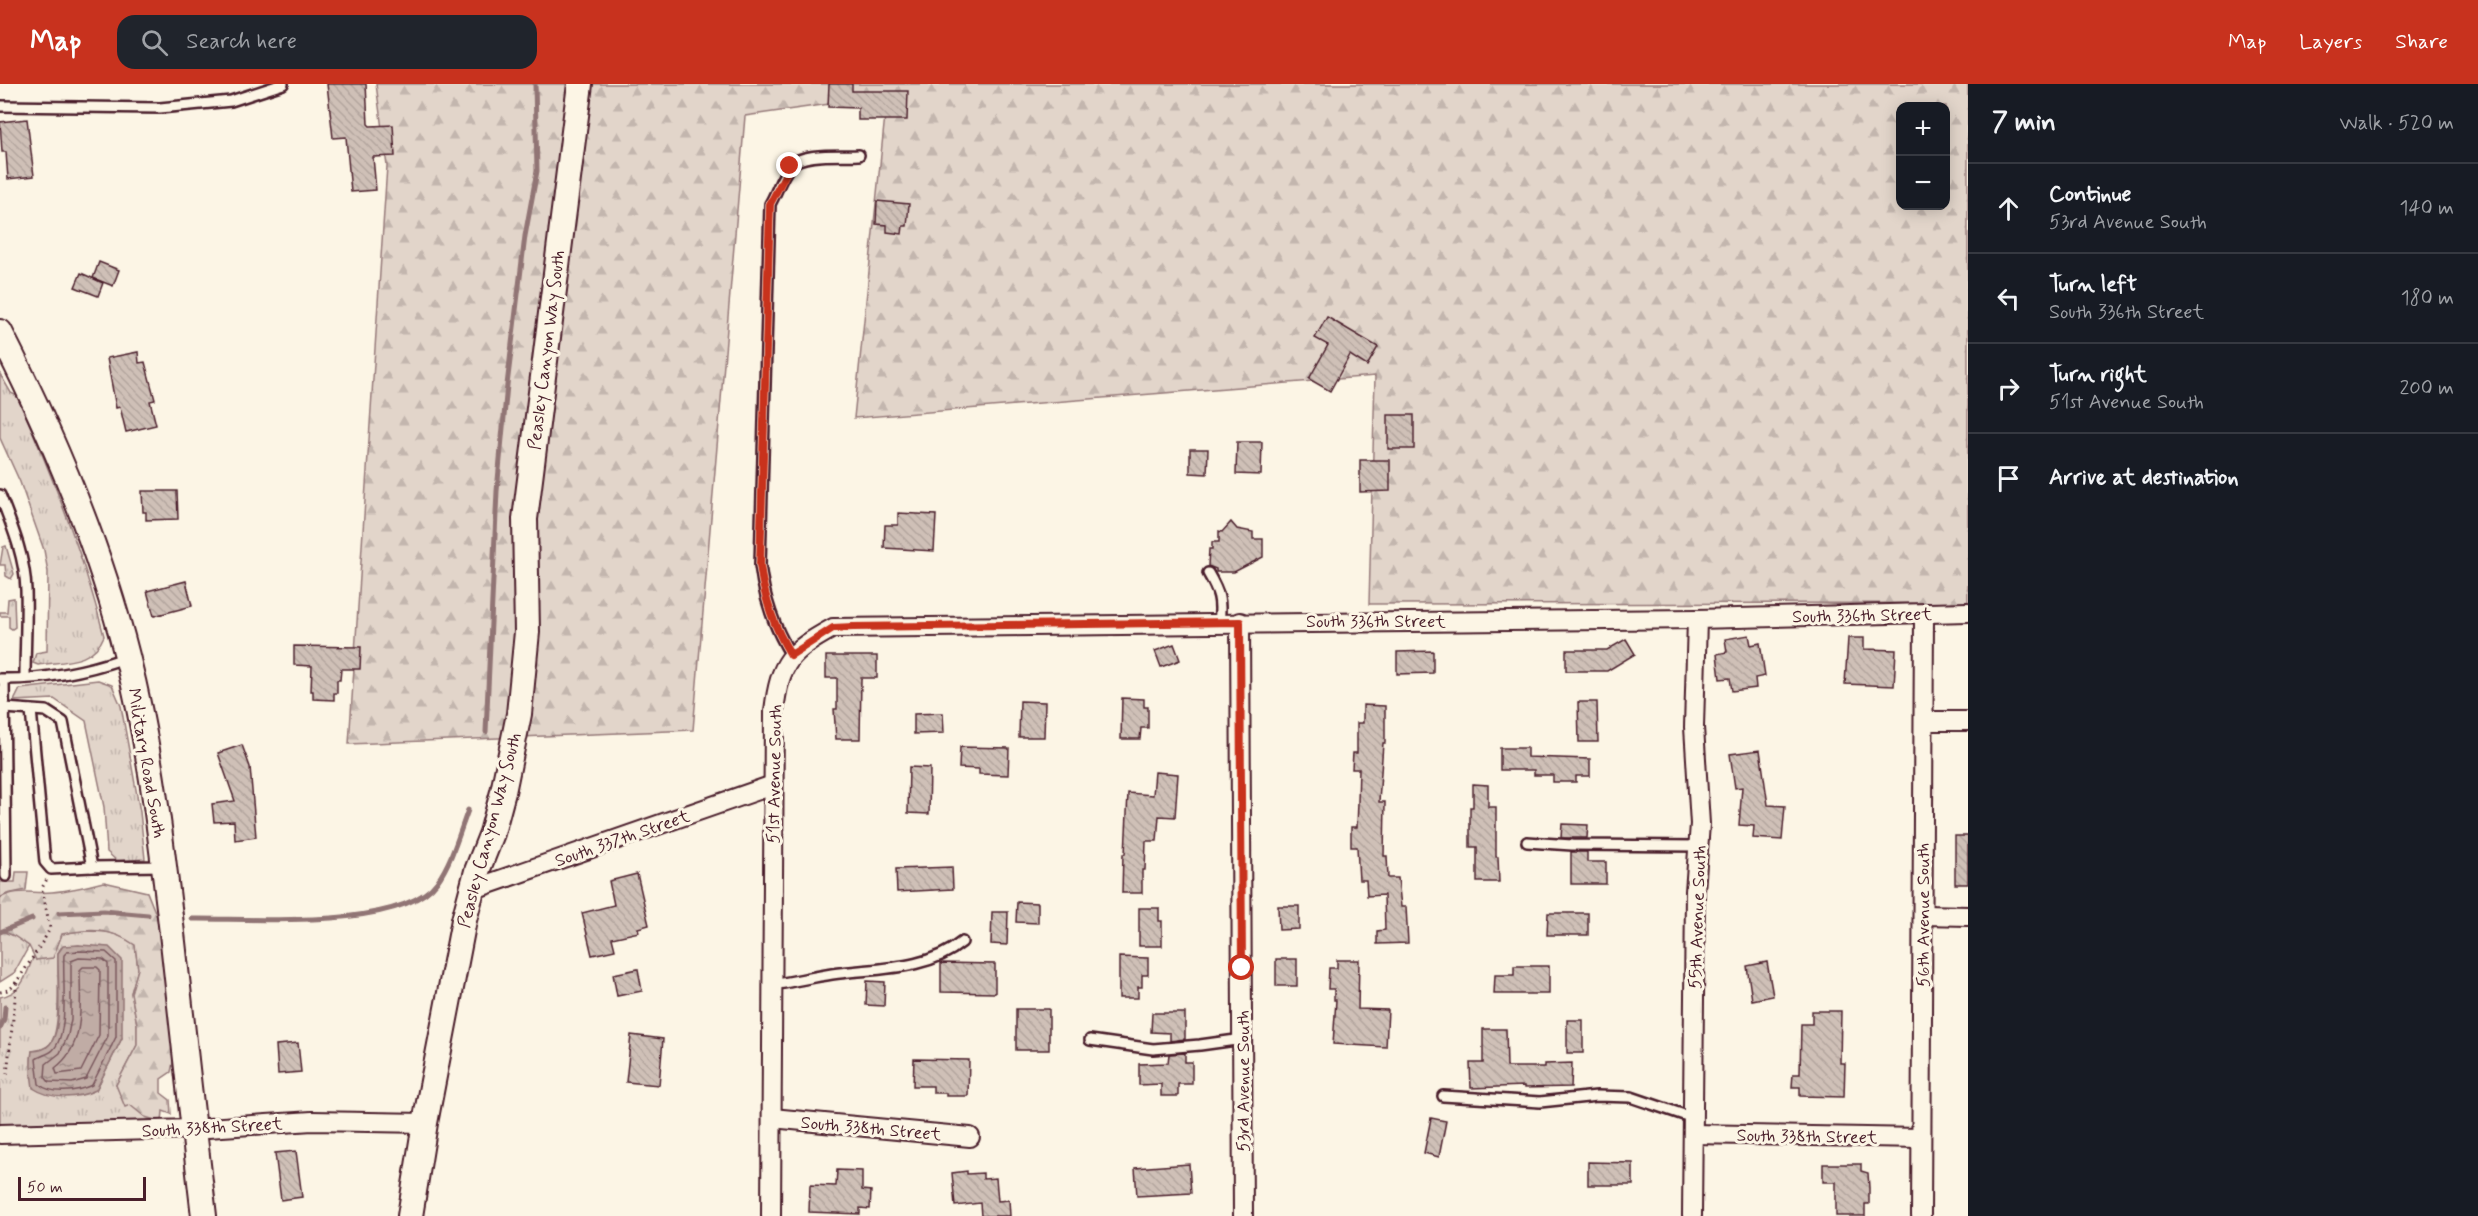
<!DOCTYPE html>
<meta charset="utf-8">
<style>
body{margin:0;font-family:Mynerve,sans-serif;background:#20242c;color:#f1f3f6}
.controls{position:absolute;right:18px;top:18px;display:grid;overflow:hidden;border-radius:12px;box-shadow:0 3px 15px #0003}
.controls button{width:54px;height:54px;display:grid;place-items:center;padding:0;border:0;border-bottom:2px solid #363941;background:#171b24;color:#f1f3f6;font:30px sans-serif}
.scale{position:absolute;left:18px;bottom:15px;width:128px;box-sizing:border-box;padding-left:6px;border:3px solid #4a1f2b;border-top:0;font-size:16px;line-height:21px;white-space:nowrap;color:#4a1f2b;-webkit-text-stroke:4px #fcf5e5;paint-order:stroke}
.stop{position:absolute;width:18px;height:18px;margin:-14px;border:4px solid #c8321e;border-radius:50%;background:#fff}
.stop.end{background:#c8321e;border-color:#fff;box-shadow:0 2px 6px #0008}
.list{margin:0;padding:0;list-style:none}
h2{display:flex;justify-content:space-between;align-items:center;height:78px;margin:0;padding:0 24px;font-size:26px}
h2 small{font-size:20px;font-weight:400;color:#9ea1a6}
.list li{display:grid;grid-template-columns:39px 1fr auto;gap:18px;align-items:center;box-sizing:border-box;height:90px;padding:0 24px;border-top:2px solid #363941}
.list b{display:block;font-size:22px;white-space:nowrap}
.list p{margin:0;font-size:20px;white-space:nowrap;color:#9ea1a6}
.list em{font-size:20px;font-style:normal;color:#9ea1a6}
.icon{flex:none;width:33px;height:33px;fill:none;stroke:currentColor;stroke-width:2;stroke-linecap:round;stroke-linejoin:round}
.map{position:relative;flex:none;width:1968px;height:1132px;overflow:hidden}
header{display:flex;align-items:center;gap:36px;box-sizing:border-box;height:84px;padding:0 30px;background:#c8321e;color:#fff}
header strong{font-size:28px}
nav{display:flex;gap:33px;margin-inline-start:auto;font-size:21px}
.search{width:420px;height:54px;background:#20242c;display:flex;align-items:center;gap:15px;box-sizing:border-box;padding:0 21px;border-radius:18px;color:#9ea1a6;font-size:22px}
main{display:flex}
aside{flex:1;background:#171b24}
.map>svg:first-child{display:block}
.grass{fill:url(#grass-tufts);stroke:#967a7a;stroke-width:1.5;fill-rule:evenodd}
.forest{fill:url(#forest-firs);stroke:#967a7a;stroke-width:1.5;fill-rule:evenodd}
.water{fill:url(#water-ripples);stroke:#917474;stroke-width:1.5}
.lines{fill:none;stroke-linecap:round;stroke-linejoin:round}
.shore{stroke:#79575c;stroke-width:1.5}
.stream{stroke:#917474;stroke-width:5}
.building{fill:url(#building-back-hatch);stroke:#4a1f2b;stroke-width:1.5}
.lane-casing{stroke:#4a1f2b;stroke-width:14}
.street-casing{stroke:#4a1f2b;stroke-width:22}
.secondary-casing{stroke:#4a1f2b;stroke-width:28}
.path{stroke:#4a1f2b;stroke-width:3;stroke-dasharray:1.5 4.5;stroke-linecap:butt}
.lane{stroke:#fcf5e5;stroke-width:9}
.street{stroke:#fcf5e5;stroke-width:18}
.secondary{stroke:#fcf5e5;stroke-width:24}
.route{stroke:#c8321e;stroke-width:8}
.labels{text-anchor:middle;stroke-width:6;stroke-linejoin:round;paint-order:stroke}
.street-label{font-size:18px;fill:#4a1f2b;stroke:#fcf5e5}
</style>
<header>
<strong>Map</strong>
<div class="search"><svg class="icon" aria-label="search" viewBox="0 0 24 24"><circle cx="10" cy="10" r="6"/><path d="M15 15l6 6"/></svg>Search here</div>
<nav><a>Map</a><a>Layers</a><a>Share</a></nav>
</header>
<main>
<div class="map">
<svg width="1968" height="1132" viewBox="0 0 1968 1132">
<defs>
<pattern id="grass-tufts" width="24" height="20" patternUnits="userSpaceOnUse" patternTransform="scale(1.5)"><rect width="24" height="20" fill="#e2d5ca"/><path d="M3 7l-1-3M5 7V3M7 7l1-3M15 17l-1-3M17 17v-4M19 17l1-3" fill="none" stroke="#c3b6ae"/></pattern>
<pattern id="forest-firs" width="22" height="20" patternUnits="userSpaceOnUse" patternTransform="scale(1.5)"><rect width="22" height="20" fill="#e2d5ca"/><path d="M5 1l3.5 6h-7zM16 11l3.5 6h-7z" fill="#c3b6ae"/></pattern>
<pattern id="water-ripples" width="26" height="14" patternUnits="userSpaceOnUse" patternTransform="scale(1.5)"><rect width="26" height="14" fill="#c0aca5"/><path d="M2 4q2-2 4 0t4 0M15 11q2-2 4 0t4 0" fill="none" stroke="#9e8b87"/></pattern>
<pattern id="building-back-hatch" width="6" height="6" patternUnits="userSpaceOnUse" patternTransform="scale(1.5)"><rect width="6" height="6" fill="#cfc0b7"/><path d="M-1 5l2 2M0 0l6 6M5-1l2 2" fill="none" stroke="#b3a59e"/></pattern>
</defs>
<rect width="100%" height="100%" fill="#fcf5e5"/>
<filter id="ink" filterUnits="userSpaceOnUse"><feTurbulence type="fractalNoise" baseFrequency=".0167" numOctaves="2"/><feDisplacementMap in="SourceGraphic" scale="12" xChannelSelector="R" yChannelSelector="G"/><feConvolveMatrix kernelMatrix="1 2 1 2 8 2 1 2 1" color-interpolation-filters="sRGB"/></filter>
<g filter="url(#ink)">
<g class="grass">
<path d="M0 290 11 309 17 312C52 390 83 469 104 552 93 580 64 577 38 581L33 579 36 569 47 567 48 488 44 466 20 398 0 354Z"/>
<polygon points="6,462 14,490 11,495 6,492 5,481 0,481 3,463"/>
<polygon points="14,514 15,543 12,545 9,543 9,532 0,532 0,528 7,528 8,515"/>
<polygon points="98,596 112,601 121,622 128,661 140,728 145,775 117,777 107,768 104,723 86,637 54,615 14,617 20,605"/>
<polygon points="16,788 28,788 26,806 7,810 0,814 0,798 15,798"/>
<polygon points="0,847 14,851 29,862 14,889 0,898"/>
<path d="M78 847C103 847 114 846 135 861L138 885 131 909 137 940V961L116 1001C129 1020 139 1031 162 1038L0 1040V913C23 909 26 891 34 871L36 876 58 860 62 850ZM79 861 122 954 96 1006 31 993C33 983 30 977 32 967 39 966 45 965 50 960 62 946 57 889 58 869L61 864Z"/>
</g>
<g class="forest">
<path d="M376 0H1968V519L1369 520 1375 292 854 334 887 12 745 32 693 646 349 660 387 82ZM1900 22H1946V122H1900Z"/>
<path d="M104 798 147 808 157 833 165 868 176 965 171 988 161 995V1009L170 1016 171 1030 163 1027 162 1038 145 1033 130 1021 125 1023 116 1001 137 961V940L131 909 138 885 135 861C111 844 91 844 62 850L53 874 36 876 29 862 14 852 0 846V814C17 804 33 810 52 808 69 807 87 802 104 798Z"/>
</g>
<path class="water" d="M79 861 109 863 122 876V954L96 1006C77 1015 51 1016 33 1004 31 992 30 979 32 967 38 967 45 966 50 960 64 944 57 891 58 869L63 862Z"/>
<g class="lines">
<g class="shore">
<path d="M79 867 106 868 116 877V953L92 1001C77 1008 51 1011 39 1000L36 975C41 971 48 971 53 966 70 949 62 894 64 871L67 868Z"/>
<polygon points="79,874 103,875 108,880 108,952 86,995 72,999 49,998 45,993 46,980 60,969 68,951 71,935 71,877"/>
<path d="M83 883H97L100 886 99 951 81 987 57 990 55 984C86 961 80 921 80 886Z"/>
</g>
<g class="stream">
<polyline points="486,648 497,407 507,301 525,152 537,87 535,0"/>
<polyline points="59,829 104,827 148,831"/>
<path d="M192 835C249 834 402 847 437 798 452 777 459 750 468 726"/>
<polyline points="0,848 32,835"/>
<polyline points="0,944 4,935 5,923"/>
</g>
</g>
<g class="building">
<polygon points="327,0 366,0 368,40 370,42 393,41 395,72 373,73 376,106 351,108 346,53 333,54"/>
<polygon points="829,0 852,0 852,7 908,7 907,36 858,36 858,24 828,23"/>
<polygon points="27,35 34,92 8,95 6,68 2,68 0,38"/>
<polygon points="877,117 909,120 907,142 903,142 902,150 887,148 887,141 876,140"/>
<polygon points="99,178 119,186 113,202 93,194"/>
<polygon points="81,189 103,199 98,212 75,203"/>
<polygon points="1327,233 1378,263 1367,282 1350,271 1330,307 1309,295 1328,261 1315,254"/>
<polygon points="138,268 139,279 145,278 155,316 150,317 156,341 126,348 120,323 116,324 107,274"/>
<rect x="1388" y="331" width="26" height="34"/>
<polygon points="1237,358 1262,358 1261,391 1236,390"/>
<polygon points="1190,365 1208,365 1207,390 1190,389"/>
<polygon points="1360,376 1390,376 1390,407 1360,408"/>
<polygon points="142,407 177,407 178,435 146,436 146,428 143,428"/>
<polygon points="898,429 936,431 934,467 884,464 885,441 898,441"/>
<polygon points="1231,438 1237,445 1253,448 1253,455 1263,455 1263,473 1234,488 1216,488 1216,485 1208,482 1209,465 1212,465 1212,458 1219,458 1219,447 1222,448"/>
<polygon points="186,497 192,522 154,532 147,507"/>
<polygon points="1749,551 1751,561 1760,559 1765,592 1755,594 1756,604 1732,607 1730,594 1720,595 1717,570 1727,568 1725,555"/>
<polygon points="1848,554 1864,554 1864,565 1896,566 1894,602 1845,600"/>
<polygon points="1626,555 1635,570 1607,587 1566,587 1566,566 1607,566"/>
<polygon points="1174,560 1180,576 1161,583 1155,567"/>
<polygon points="294,562 361,563 360,585 341,585 340,596 337,596 337,609 334,609 334,616 313,615 313,607 311,607 312,582 294,581"/>
<polygon points="1433,567 1433,589 1397,590 1397,568"/>
<polygon points="826,572 877,572 877,594 861,594 860,655 836,655 834,625 837,625 837,594 826,594"/>
<polygon points="1122,614 1144,615 1144,623 1148,623 1148,644 1141,644 1140,655 1121,655"/>
<polygon points="1020,617 1045,618 1044,653 1019,653"/>
<polygon points="1578,618 1597,618 1598,658 1579,658"/>
<polygon points="1363,621 1385,622 1385,659 1383,659 1379,718 1385,718 1384,772 1387,772 1388,794 1398,794 1401,823 1406,823 1408,859 1377,860 1377,847 1385,846 1384,811 1367,812 1366,796 1359,796 1357,763 1351,763 1351,743 1357,743 1358,718 1359,685 1352,685 1353,669 1357,669 1357,639 1363,639"/>
<polygon points="943,629 944,649 914,650 914,630"/>
<polygon points="242,661 250,683 256,753 235,756 234,737 214,738 212,720 235,717 218,669"/>
<polygon points="960,663 1009,664 1008,691 979,690 979,685 959,684"/>
<polygon points="1500,664 1527,664 1527,673 1590,675 1590,692 1576,692 1576,698 1553,698 1553,691 1534,691 1534,686 1500,686"/>
<polygon points="1760,666 1768,721 1785,722 1782,756 1753,754 1754,742 1739,741 1742,703 1735,704 1730,670"/>
<polygon points="909,683 930,684 929,730 908,729"/>
<polygon points="1155,688 1178,690 1175,733 1159,732 1157,757 1146,757 1145,786 1142,786 1142,809 1122,809 1123,770 1125,770 1128,709 1153,711"/>
<polygon points="1473,700 1488,701 1488,723 1496,723 1496,773 1498,773 1499,798 1477,798 1477,763 1470,763 1470,723 1473,723"/>
<polygon points="1562,740 1588,741 1587,754 1561,754"/>
<rect x="1955" y="752" width="13" height="48"/>
<polygon points="1571,768 1587,768 1587,778 1606,778 1606,800 1571,800"/>
<polygon points="952,783 953,805 897,808 896,785"/>
<polygon points="637,790 649,841 638,844 639,848 612,854 615,866 592,871 582,829 614,821 609,797"/>
<polygon points="1017,818 1038,819 1038,839 1016,838"/>
<polygon points="1278,822 1299,822 1299,845 1279,846"/>
<polygon points="1139,824 1159,824 1159,837 1162,837 1162,862 1139,862"/>
<polygon points="992,828 1008,828 1007,861 991,860"/>
<polygon points="1548,829 1588,829 1588,851 1547,851"/>
<polygon points="1119,873 1148,874 1148,891 1142,891 1142,903 1138,903 1138,914 1119,914"/>
<rect x="1276" y="875" width="21" height="27"/>
<polygon points="1337,876 1359,876 1358,925 1388,926 1386,963 1333,960 1336,916 1334,916 1334,905 1328,905 1329,884 1337,884"/>
<polygon points="1767,878 1773,912 1752,916 1747,882"/>
<polygon points="941,879 995,880 995,909 941,908"/>
<polygon points="1514,882 1549,882 1549,910 1494,910 1495,891 1514,891"/>
<polygon points="638,885 642,907 617,912 613,890"/>
<polygon points="867,897 885,898 884,922 866,921"/>
<rect x="1016" y="925" width="33" height="41"/>
<polygon points="1812,927 1841,927 1840,979 1845,979 1844,1013 1800,1012 1800,1003 1792,1003 1793,990 1800,990 1801,940 1812,940"/>
<polygon points="1152,929 1185,929 1185,955 1170,957 1170,949 1151,948"/>
<rect x="1567" y="936" width="16" height="33"/>
<polygon points="1483,945 1506,945 1507,983 1545,983 1545,980 1572,979 1571,1003 1524,1004 1524,1002 1471,1004 1470,979 1483,979"/>
<polygon points="631,951 663,955 659,1001 626,998"/>
<polygon points="298,959 301,988 278,990 276,961"/>
<polygon points="1185,969 1185,978 1192,978 1192,1000 1178,1000 1178,1012 1161,1012 1161,1000 1139,1001 1139,980 1168,979 1169,970"/>
<polygon points="914,975 969,976 968,1012 946,1012 946,1009 933,1009 933,1002 913,1002"/>
<polygon points="1431,1034 1446,1037 1439,1073 1424,1069"/>
<polygon points="296,1067 302,1113 281,1116 275,1069"/>
<polygon points="1588,1078 1633,1079 1633,1101 1588,1101"/>
<polygon points="1189,1080 1191,1109 1137,1112 1135,1084"/>
<polygon points="1823,1080 1861,1080 1861,1087 1868,1089 1869,1104 1869,1120 1865,1120 1865,1132 1836,1132 1836,1098 1823,1098"/>
<polygon points="837,1086 862,1087 862,1106 871,1107 870,1125 860,1124 860,1130 809,1128 810,1101 836,1102"/>
<polygon points="967,1087 967,1090 983,1089 983,1095 996,1094 998,1117 1009,1116 1010,1132 981,1132 980,1119 955,1122 952,1089"/>
</g>
<g class="lines">
<g class="lane-casing">
<g id="lane">
<polyline points="0,22 160,24 231,17 283,0"/>
<path d="M0 411C12 442 25 473 26 506 27 535 25 565 25 594"/>
<path d="M1208 489C1219 508 1222 516 1219 539"/>
<path d="M791 571C773 542 764 514 760 481L770 120C777 108 781 93 790 82 801 68 841 72 859 71"/>
<path d="M0 595C44 596 84 588 125 574"/>
<polyline points="4,596 6,792"/>
<polyline points="5,624 46,627 63,638 92,783 164,782"/>
<polyline points="31,626 45,778 51,785 92,783"/>
<polyline points="1527,758 1572,761 1699,762"/>
<path d="M772 901C792 898 812 893 832 890 875 884 927 887 962 858"/>
<polyline points="1090,956 1153,965 1200,961 1243,955"/>
<polyline points="1443,1012 1540,1018 1597,1012 1631,1013 1693,1034"/>
</g>
</g>
<g class="street-casing">
<g id="street">
<polyline points="1240,538 1243,1132"/>
<polyline points="1924,637 1968,637"/>
<polyline points="471,806 773,701"/>
<polyline points="1924,831 1968,832"/>
<polyline points="772,1034 970,1053"/>
<polyline points="0,1050 193,1045 312,1037 425,1039"/>
<polyline points="1693,1050 1921,1054"/>
<path d="M771 1132 774 627C780 577 790 568 833 544L1697 535 1968 528"/>
<polyline points="1692,1132 1695,807 1700,740 1694,643 1697,535"/>
<polyline points="1921,1132 1924,530"/>
</g>
</g>
<g class="secondary-casing">
<g id="secondary">
<path d="M0 248C53 352 99 460 127 572 151 666 162 762 173 858 183 949 193 1041 204 1132"/>
<polyline points="410,1132 425,1039 464,836 477,787 492,749 503,708 519,630 527,548 525,435 580,0"/>
</g>
</g>
<g class="path">
<path d="M0 908C5 907 10 906 13 902 18 897 49 849 50 844L42 804 47 795"/>
<polyline points="7,990 17,897"/>
</g>
<use href="#lane" class="lane"/>
<use href="#street" class="street"/>
<use href="#secondary" class="secondary"/>
</g>
</g>
<g class="lines" filter="url(#ink)">
<path class="route" d="M790 82 770 120 760 481C764 514 773 542 791 571L833 544 853 543 1240 538 1242 884"/>
</g>
<g class="labels">
<g class="street-label">
<text transform="translate(546 266) rotate(-83)" y="6">Peasley Canyon Way South</text>
<text transform="translate(1862 531) rotate(-1)" y="6">South 336th Street</text>
<text x="1376" y="543">South 336th Street</text>
<text transform="translate(147 679) rotate(80)" y="6">Military Road South</text>
<text transform="translate(774 690) rotate(-89)" y="6">51st Avenue South</text>
<text transform="translate(489 746) rotate(-75)" y="6">Peasley Canyon Way South</text>
<text transform="translate(622 754) rotate(-19)" y="6">South 337th Street</text>
<text transform="translate(1923 831) rotate(-90)" y="6">56th Avenue South</text>
<text transform="translate(1697 833) rotate(-88)" y="6">55th Avenue South</text>
<text transform="translate(1243 997) rotate(-90)" y="6">53rd Avenue South</text>
<text transform="translate(212 1043) rotate(-3)" y="6">South 338th Street</text>
<text transform="translate(871 1044) rotate(5)" y="6">South 338th Street</text>
<text transform="translate(1807 1052) rotate(1)" y="6">South 338th Street</text>
</g>
</g>
</svg>
<div class="controls">
<button>+</button>
<button>−</button>
</div>
<div class="scale">50 m</div>
<div class="stop" style="left:1242px;top:884px"></div>
<div class="stop end" style="left:790px;top:82px"></div>
</div>
<aside>
<h2>7 min<small>Walk · 520 m</small></h2>
<ul class="list">
<li><svg class="icon" aria-label="ahead" viewBox="0 0 24 24"><path d="M12 20V5M6 11l6-6 6 6"/></svg><div><b>Continue</b><p>53rd Avenue South</p></div><em>140 m</em></li>
<li><svg class="icon" aria-label="left" viewBox="0 0 24 24"><path d="M17 20v-9H6M10 6l-5 5 5 5"/></svg><div><b>Turn left</b><p>South 336th Street</p></div><em>180 m</em></li>
<li><svg class="icon" aria-label="right" viewBox="0 0 24 24"><path d="M7 20v-9h11M14 6l5 5-5 5"/></svg><div><b>Turn right</b><p>51st Avenue South</p></div><em>200 m</em></li>
<li><svg class="icon" aria-label="arrive" viewBox="0 0 24 24"><path d="M6 21V4h12l-3 4 3 4H6"/></svg><div><b>Arrive at destination</b></div></li>
</ul>
</aside>
</main>
